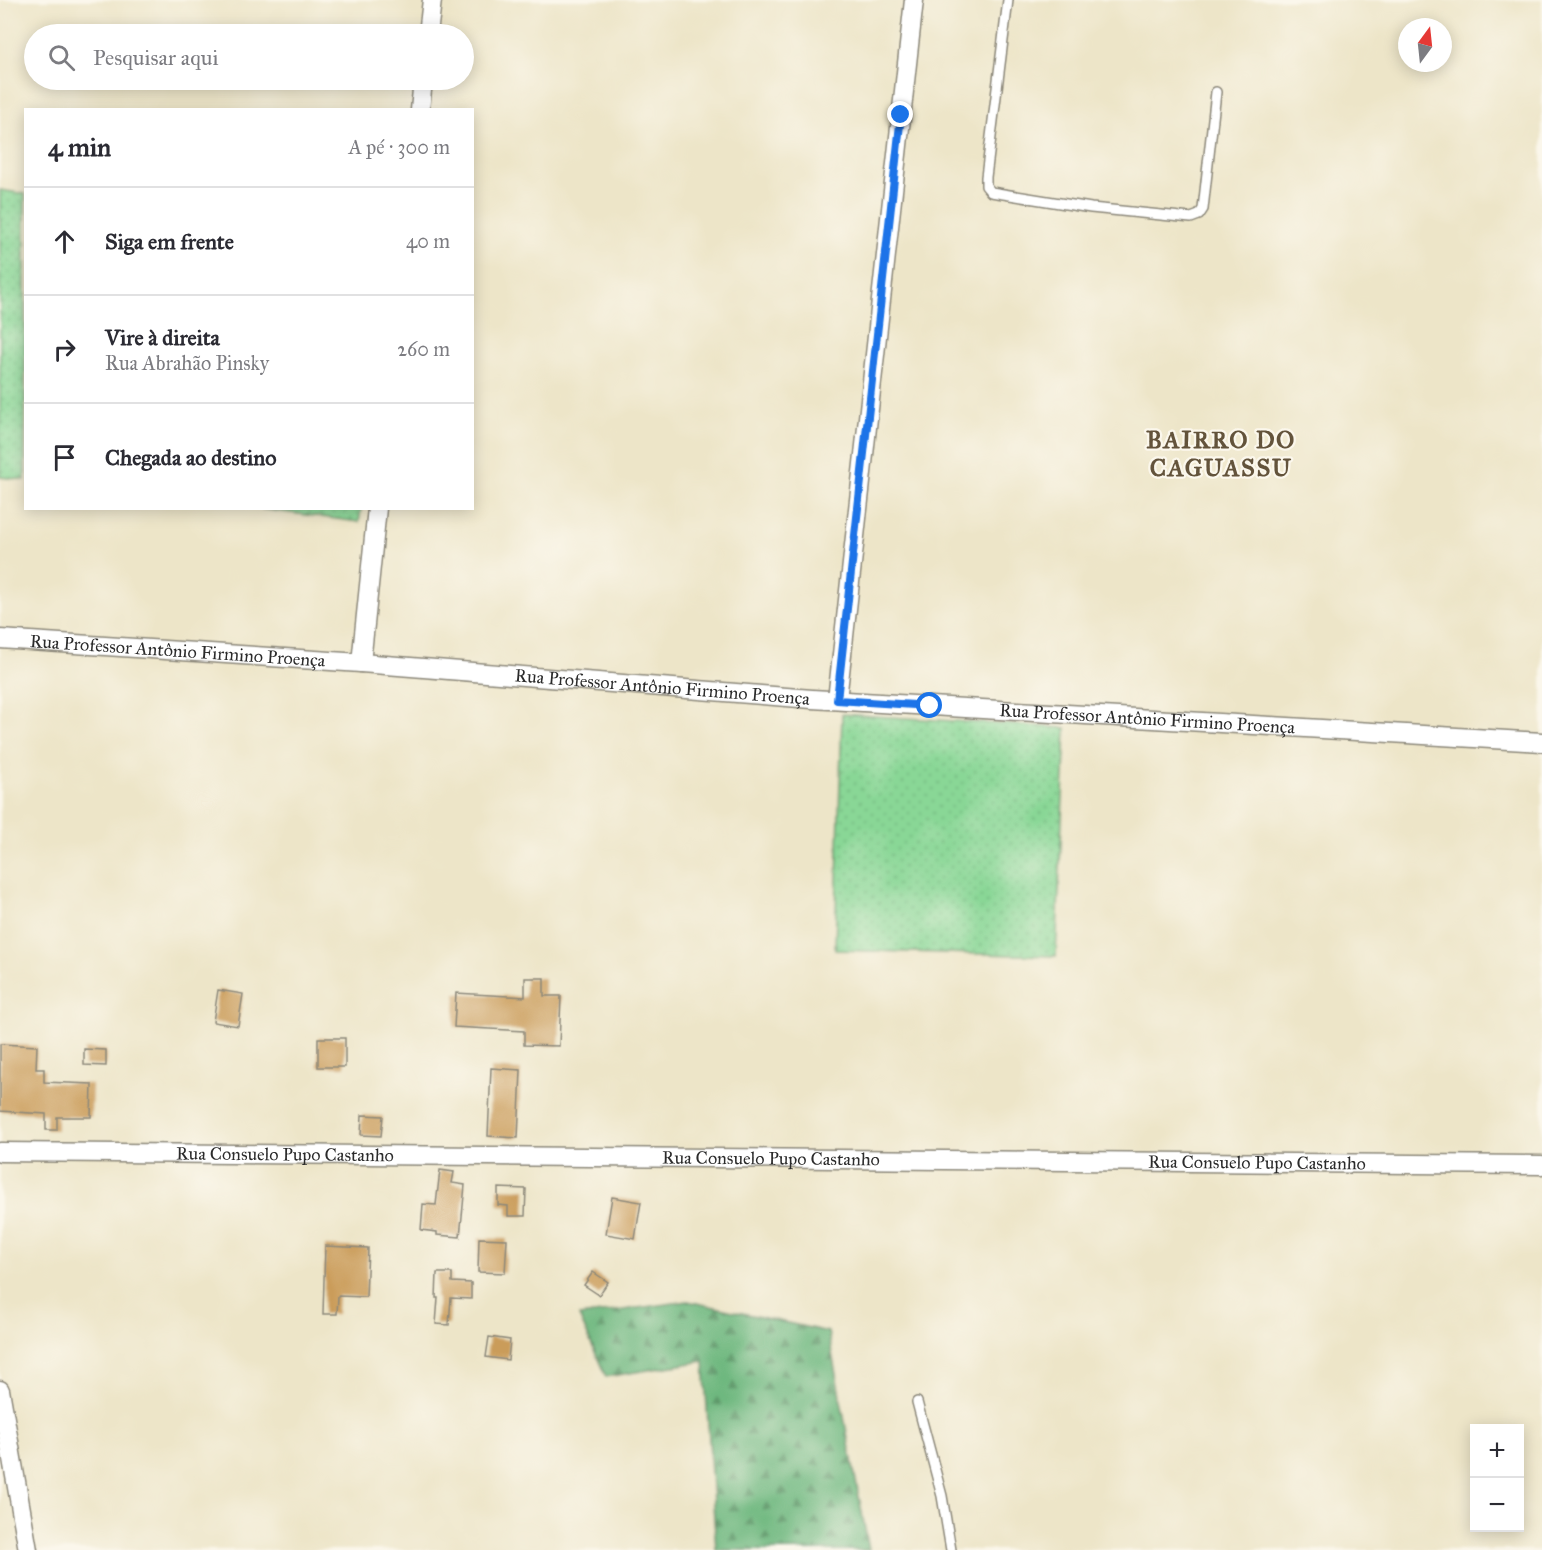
<!DOCTYPE html>
<html lang="pt">
<meta charset="utf-8">
<style>
body{margin:0;font-family:"IM FELL Great Primer",serif;background:#f2f2f3;color:#2b2b33}
.controls{position:absolute;right:18px;bottom:18px;display:grid;overflow:hidden;border-radius:0px;box-shadow:0 3px 15px #0003}
.controls button{width:54px;height:54px;display:grid;place-items:center;padding:0;border:0;border-bottom:2px solid #e1e1e2;background:#fff;color:#2b2b33;font:30px sans-serif}
.compass{position:absolute;left:1398px;top:18px;width:54px;height:54px;border-radius:50%;background:#fff;box-shadow:0 3px 15px #0003;rotate:15deg}
.stop{position:absolute;width:18px;height:18px;margin:-14px;border:4px solid #1a73e8;border-radius:50%;background:#fff}
.stop.end{background:#1a73e8;border-color:#fff;box-shadow:0 2px 6px #0008}
.list{margin:0;padding:0;list-style:none}
h2{display:flex;justify-content:space-between;align-items:center;height:78px;margin:0;padding:0 24px;font-size:26px}
h2 small{font-size:20px;font-weight:400;color:#7c7c81}
.list li{display:grid;grid-template-columns:39px 1fr auto;gap:18px;align-items:center;box-sizing:border-box;height:108px;padding:0 24px;border-top:2px solid #e1e1e2}
.list b{display:block;font-size:22px;white-space:nowrap}
.list p{margin:0;font-size:20px;white-space:nowrap;color:#7c7c81}
.list em{font-size:20px;font-style:normal;color:#7c7c81}
.icon{flex:none;width:33px;height:33px;fill:none;stroke:currentColor;stroke-width:2;stroke-linecap:round;stroke-linejoin:round}
.map{position:relative;flex:none;width:1542px;height:1550px;overflow:hidden}
.search{position:absolute;background:#fff;box-shadow:0 3px 15px #0003;left:24px;top:24px;width:450px;height:66px;display:flex;align-items:center;gap:15px;box-sizing:border-box;padding:0 21px;border-radius:33px;color:#7c7c81;font-size:22px}
.panel{position:absolute;background:#fff;box-shadow:0 3px 15px #0003;left:24px;top:108px;width:450px;height:402px;border-radius:0px}
.map>svg:first-child{display:block}
.grass{fill:url(#grass-dots);stroke:#5a8160;stroke-width:1.5}
.forest{fill:url(#forest-firs);stroke:#4c7255;stroke-width:1.5}
.building{fill:#ca9c5a}
.lines{fill:none;stroke-linecap:round;stroke-linejoin:round}
.service-casing{stroke:#8c887a;stroke-width:12}
.minor-casing{stroke:#8c887a;stroke-width:21}
.service{stroke:#fff;stroke-width:9}
.minor{stroke:#fff;stroke-width:18}
.route{stroke:#1a73e8;stroke-width:8}
.labels{text-anchor:middle;stroke-width:4.5;stroke-linejoin:round;paint-order:stroke}
.street-label{font-size:18px;fill:#2b2b2b;stroke:#fbf7ec}
.district-label{font-size:24px;font-weight:bold;letter-spacing:1.5px;fill:#63533b;stroke:#fbf7ec}
</style>
<div class="map">
<svg width="1542" height="1550" viewBox="0 0 1542 1550">
<defs>
<pattern id="grass-dots" width="8" height="8" patternUnits="userSpaceOnUse" patternTransform="scale(1.5)"><rect width="8" height="8" fill="#89d796"/><path d="M2 2h.1M6 6h.1" fill="none" stroke="#76b981" stroke-width="1.8" stroke-linecap="round"/></pattern>
<pattern id="forest-firs" width="22" height="20" patternUnits="userSpaceOnUse" patternTransform="scale(1.5)"><rect width="22" height="20" fill="#6eb87f"/><path d="M5 1l3.5 6h-7zM16 11l3.5 6h-7z" fill="#5b9668"/></pattern>
</defs>
<rect width="100%" height="100%" fill="#fbf7ec"/>
<filter id="ink" filterUnits="userSpaceOnUse"><feTurbulence type="fractalNoise" baseFrequency=".0167" numOctaves="2"/><feDisplacementMap in="SourceGraphic" scale="12" xChannelSelector="R" yChannelSelector="G"/><feConvolveMatrix kernelMatrix="1 2 1 2 8 2 1 2 1" color-interpolation-filters="sRGB"/></filter>
<filter id="wash" filterUnits="userSpaceOnUse"><feTurbulence type="fractalNoise" baseFrequency=".008" numOctaves="4" result="noise"/><feDisplacementMap in="SourceGraphic" scale="24" xChannelSelector="R" yChannelSelector="G"/><feGaussianBlur stdDeviation="1.35" result="paint"/><feColorMatrix in="noise" values="0 0 0 0 0 0 0 0 0 0 0 0 0 0 0 0 0 1.4 0 .05"/><feComposite in="paint" operator="in"/></filter>
<g filter="url(#wash)">
<rect width="100%" height="100%" fill="#ede5c8"/>
<g class="grass">
<polygon points="0,190 25,194 25,480 0,477"/>
<polygon points="261,509 361,509 359,522"/>
<polygon points="842,714 1066,728 1056,956 835,950"/>
</g>
<polygon class="forest" points="688,1301 828,1332 869,1550 716,1550 704,1361 606,1377 579,1316"/>
<g id="blocks">
<g class="building">
<polygon points="525,978 544,978 544,996 561,996 559,1046 524,1045 524,1031 454,1027 456,993 525,997"/>
<polygon points="218,990 243,994 238,1026 213,1022"/>
<rect x="318" y="1038" width="27" height="29"/>
<polygon points="0,1044 37,1046 36,1069 44,1069 44,1082 92,1084 91,1117 57,1117 57,1130 46,1130 46,1114 0,1111"/>
<polygon points="84,1049 106,1050 106,1066 84,1065"/>
<polygon points="491,1068 521,1070 518,1138 488,1136"/>
<polygon points="362,1115 383,1116 381,1136 361,1135"/>
<polygon points="440,1170 454,1172 452,1183 465,1185 460,1237 437,1235 437,1232 421,1230 423,1204 436,1205"/>
<polygon points="498,1188 526,1189 525,1216 508,1216 508,1206 498,1205"/>
<polygon points="612,1197 641,1202 635,1239 606,1234"/>
<polygon points="479,1238 507,1239 505,1273 478,1272"/>
<polygon points="325,1246 368,1248 366,1297 338,1296 337,1314 323,1314"/>
<polygon points="593,1272 608,1282 599,1295 584,1285"/>
<polygon points="437,1273 452,1273 452,1282 471,1283 471,1299 451,1298 449,1325 436,1324 438,1298 436,1298"/>
<polygon points="489,1337 510,1340 508,1360 486,1357"/>
</g>
</g>
</g>
<g filter="url(#ink)">
<use href="#blocks" fill-opacity="0" stroke="#8c887a" stroke-width="1.5"/>
<g class="lines">
<g class="service-casing">
<g id="service">
<polyline points="1008,0 986,177 986,186 991,192 1091,208 1191,218 1199,215 1203,209 1216,92"/>
<polyline points="917,1402 942,1496 951,1550"/>
</g>
</g>
<g class="minor-casing">
<g id="minor">
<polyline points="428,34 432,0"/>
<polyline points="420,110 423,80"/>
<path id="s1" d="M0 639 361 663 812 699 1542 742"/>
<polyline points="361,663 377,508"/>
<polyline points="837,700 914,0"/>
<path id="s2" d="M0 1152 1542 1165"/>
<polyline points="0,1390 28,1550"/>
</g>
</g>
<use href="#service" class="service"/>
<use href="#minor" class="minor"/>
</g>
</g>
<g class="lines" filter="url(#ink)">
<polyline class="route" points="901,115 837,700 930,706"/>
</g>
<g class="labels">
<g class="street-label">
<text dy="6" stroke="none"><textPath href="#s1" startOffset="178">Rua Professor Antônio Firmino Proença</textPath></text>
<text dy="6" stroke="none"><textPath href="#s1" startOffset="664">Rua Professor Antônio Firmino Proença</textPath></text>
<text dy="6" stroke="none"><textPath href="#s1" startOffset="1150">Rua Professor Antônio Firmino Proença</textPath></text>
<text dy="6" stroke="none"><textPath href="#s2" startOffset="285">Rua Consuelo Pupo Castanho</textPath></text>
<text dy="6" stroke="none"><textPath href="#s2" startOffset="771">Rua Consuelo Pupo Castanho</textPath></text>
<text dy="6" stroke="none"><textPath href="#s2" startOffset="1257">Rua Consuelo Pupo Castanho</textPath></text>
</g>
<g class="district-label">
<text x="1221" y="448">BAIRRO DO<tspan x="1221" dy="28">CAGUASSU</tspan></text>
</g>
</g>
</svg>
<div class="controls">
<button>+</button>
<button>−</button>
</div>
<svg class="compass" viewBox="-18 -18 36 36"><path d="M0-13l5 13h-10z" fill="#e53935"/><path d="M0 13l5-13h-10z" fill="#7c7c81"/></svg>
<div class="stop" style="left:930px;top:706px"></div>
<div class="stop end" style="left:901px;top:115px"></div>
<div class="search"><svg class="icon" aria-label="search" viewBox="0 0 24 24"><circle cx="10" cy="10" r="6"/><path d="M15 15l6 6"/></svg>Pesquisar aqui</div>
<section class="panel">
<h2>4 min<small>A pé · 300 m</small></h2>
<ul class="list">
<li><svg class="icon" aria-label="ahead" viewBox="0 0 24 24"><path d="M12 20V5M6 11l6-6 6 6"/></svg><div><b>Siga em frente</b></div><em>40 m</em></li>
<li><svg class="icon" aria-label="right" viewBox="0 0 24 24"><path d="M7 20v-9h11M14 6l5 5-5 5"/></svg><div><b>Vire à direita</b><p>Rua Abrahão Pinsky</p></div><em>260 m</em></li>
<li><svg class="icon" aria-label="arrive" viewBox="0 0 24 24"><path d="M6 21V4h12l-3 4 3 4H6"/></svg><div><b>Chegada ao destino</b></div></li>
</ul>
</section>
</div>
